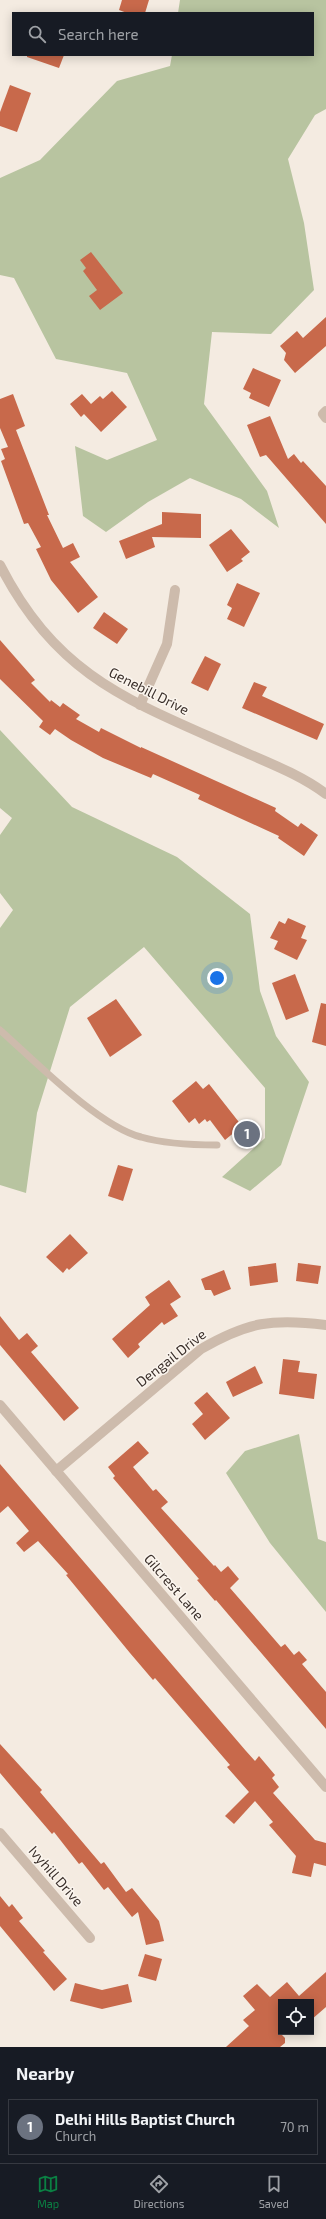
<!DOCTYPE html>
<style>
body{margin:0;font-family:"Exo 2",sans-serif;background:#20242c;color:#f1f3f6}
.controls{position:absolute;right:12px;bottom:12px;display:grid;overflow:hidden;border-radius:0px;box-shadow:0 2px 10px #0003}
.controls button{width:36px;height:36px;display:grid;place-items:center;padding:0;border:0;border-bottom:1px solid #363941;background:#171b24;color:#f1f3f6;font:20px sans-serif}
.you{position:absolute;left:217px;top:978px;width:14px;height:14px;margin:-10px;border:3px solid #fff;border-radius:50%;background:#1a73e8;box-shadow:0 0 0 6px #1a73e833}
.badge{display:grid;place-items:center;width:26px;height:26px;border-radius:50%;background:#0b8043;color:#fff;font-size:13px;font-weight:700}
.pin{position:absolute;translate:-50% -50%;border:2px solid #fff;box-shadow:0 1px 4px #0006}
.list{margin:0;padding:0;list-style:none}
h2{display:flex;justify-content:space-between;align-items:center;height:52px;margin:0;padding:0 16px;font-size:17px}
h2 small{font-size:13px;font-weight:400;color:#9ea1a6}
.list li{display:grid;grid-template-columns:26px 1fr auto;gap:12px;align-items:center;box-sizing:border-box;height:56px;margin:0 8px 8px;padding:0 8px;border:1px solid #363941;border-radius:0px}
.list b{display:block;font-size:15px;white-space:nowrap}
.list p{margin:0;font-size:13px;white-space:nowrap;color:#9ea1a6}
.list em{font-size:13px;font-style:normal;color:#9ea1a6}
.icon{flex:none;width:22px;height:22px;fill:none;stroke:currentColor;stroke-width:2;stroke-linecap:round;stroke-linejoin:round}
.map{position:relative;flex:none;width:326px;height:2047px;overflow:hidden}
.search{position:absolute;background:#171b24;box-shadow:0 2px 10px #0003;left:12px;right:12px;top:12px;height:44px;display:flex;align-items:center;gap:10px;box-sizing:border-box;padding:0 14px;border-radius:0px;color:#9ea1a6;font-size:15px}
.sheet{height:116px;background:#171b24}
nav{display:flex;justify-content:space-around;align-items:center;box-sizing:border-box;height:56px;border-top:1px solid #363941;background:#171b24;font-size:11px;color:#9ea1a6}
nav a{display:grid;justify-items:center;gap:2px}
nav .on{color:#0b8043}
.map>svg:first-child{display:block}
.green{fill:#b8c4a0}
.building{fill:#c8694b}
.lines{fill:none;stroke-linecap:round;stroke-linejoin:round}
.service{stroke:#cdbbac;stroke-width:7}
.minor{stroke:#cdbbac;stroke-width:10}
.labels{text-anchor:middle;stroke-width:3;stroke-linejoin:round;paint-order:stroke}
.street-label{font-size:14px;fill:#3b302b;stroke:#fbf5ee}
</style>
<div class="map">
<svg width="326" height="2047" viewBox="0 0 326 2047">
<rect width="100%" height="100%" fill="#f4ebe1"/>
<g class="green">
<polygon points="180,0 326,0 326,109 315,115 288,159 304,223 314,290 271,334 212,332 204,404 267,491 279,528 241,499 190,478 148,502 106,532 83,516 75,446 107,460 157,440 127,373 56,359 14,278 0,275 0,178 40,160 117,81 170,66 172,55 313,55 313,13 178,13"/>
<polygon points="0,730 72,807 177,857 250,914 260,991 276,1036 309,1082 281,1165 250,1191 222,1177 265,1138 265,1088 144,947 70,1007 37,1113 26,1193 0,1185 0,928 13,910 0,893 0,835 12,818 0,808"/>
<polygon points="299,1434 318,1539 326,1542 326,1612 270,1543 226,1473 245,1451"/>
</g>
<g class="building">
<polygon points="122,0 149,0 145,13 127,13 119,10"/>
<polygon points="27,55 64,55 59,68 27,57"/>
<polygon points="10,85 31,93 17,132 0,126 0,112"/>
<polygon points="91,252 123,293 100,310 89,296 97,290 83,271 86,268 80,260"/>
<polygon points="326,317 326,346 295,373 284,360 286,353 280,346 297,331 303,338"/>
<polygon points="253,368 281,380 269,407 249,398 251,393 243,389"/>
<polygon points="112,391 127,407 101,432 84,414 81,417 70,404 82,394 91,404 100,396 103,399"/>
<polygon points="13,394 25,426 16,430 49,515 47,515 63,548 73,543 80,557 70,562 98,597 78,613 51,580 36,549 41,547 28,523 24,524 1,461 5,459 1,449 8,447 0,428 0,399"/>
<polygon points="270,416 288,459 294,454 301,463 303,461 326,486 326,524 266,455 260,457 247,425"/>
<polygon points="162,512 201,514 201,538 152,537 155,547 126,559 119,541 162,524"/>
<polygon points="231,529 250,552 241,559 243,561 227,572 209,545"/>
<polygon points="237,583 260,593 244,627 227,619 232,608 227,605"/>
<polygon points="104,612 128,629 117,644 93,628"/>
<polygon points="0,640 35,680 31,683 50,702 51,700 60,707 63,703 80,715 76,719 99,732 101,728 141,748 141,747 276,808 275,811 298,827 301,823 318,835 304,856 278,838 279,836 198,799 200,795 153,774 151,778 103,758 71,740 55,729 50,735 39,727 43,721 0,679"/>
<polygon points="205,656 221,664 208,691 191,683"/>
<polygon points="254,682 267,687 262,696 324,724 317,740 242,708"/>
<polygon points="288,918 306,926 301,938 307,940 297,960 274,949 278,941 270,938 279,921 285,924"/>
<polygon points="295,974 309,1011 286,1020 272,983"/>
<polygon points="116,999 142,1035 110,1057 87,1018"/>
<polygon points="321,1003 326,1004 326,1046 312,1042"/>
<polygon points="196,1081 203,1089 209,1084 242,1126 225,1140 210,1120 207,1122 205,1119 199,1124 195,1118 189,1123 172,1101"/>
<polygon points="118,1165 133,1169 123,1201 108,1196"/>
<polygon points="70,1234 88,1253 69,1270 67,1268 63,1273 46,1257"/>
<polygon points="276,1263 278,1282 250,1286 248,1267"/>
<polygon points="298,1263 321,1266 318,1284 296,1281"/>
<polygon points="224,1270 231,1289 214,1296 211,1290 205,1290 201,1279"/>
<polygon points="169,1280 181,1297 170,1304 178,1316 164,1325 162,1322 138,1344 140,1347 128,1358 112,1339 150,1305 145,1297"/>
<polygon points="0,1316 19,1340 27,1333 38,1346 31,1352 79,1408 64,1421 0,1345"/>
<polygon points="283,1359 300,1361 298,1372 317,1374 314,1399 279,1394"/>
<polygon points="255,1366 263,1383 233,1397 226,1382"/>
<polygon points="207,1392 230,1418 205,1440 192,1424 203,1414 194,1403"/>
<polygon points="138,1441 149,1453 133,1467 153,1491 156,1489 168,1502 161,1508 214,1566 215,1565 221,1572 228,1566 239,1579 230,1588 281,1647 285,1644 294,1655 299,1651 307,1660 302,1664 326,1692 326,1729 239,1627 216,1600 215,1601 197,1580 199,1579 113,1478 115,1476 108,1467"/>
<polygon points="0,1464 246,1751 255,1761 259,1756 275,1775 272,1778 279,1787 273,1793 315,1840 326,1843 326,1866 314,1863 311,1877 292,1873 296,1856 269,1825 273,1822 255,1801 234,1824 225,1816 249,1792 227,1767 230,1765 155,1678 153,1680 130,1653 66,1575 68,1574 38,1541 24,1552 16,1543 29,1531 8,1506 0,1513"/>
<polygon points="0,1744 42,1790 40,1792 101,1864 104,1862 126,1892 132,1888 159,1921 164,1941 146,1945 138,1912 132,1917 108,1887 104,1890 82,1862 79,1864 54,1832 52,1834 11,1786 0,1773"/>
<polygon points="0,1896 9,1907 12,1904 23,1918 19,1921 45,1951 43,1952 67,1979 54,1991 0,1926"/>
<polygon points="145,1954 162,1959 156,1981 138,1976"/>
<polygon points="326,1972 326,2007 311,2020 311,2002 281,2002 281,2034 285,2038 285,2043 280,2047 226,2047 249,2026 243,2020 255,2010 243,1996 257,1984 270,1997 287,1982 299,1996"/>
<polygon points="75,1983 102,1990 128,1984 132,2002 102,2009 70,2001"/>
</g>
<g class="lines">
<path class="service" d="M0 1030C34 1060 98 1126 141 1137 165 1144 192 1145 217 1145"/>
<g class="minor">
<polyline points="326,411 323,414 326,418"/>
<path d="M0 565C58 679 133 702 242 751 271 764 301 775 326 794"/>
<polyline points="140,705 167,644 175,590"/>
<polyline points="0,1405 326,1787"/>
<path d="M56 1471 201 1349C247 1322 273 1318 326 1325"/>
<polyline points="0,1833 90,1938"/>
</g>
</g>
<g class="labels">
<g class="street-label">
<text transform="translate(149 691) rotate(27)" y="5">Genebill Drive</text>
<text transform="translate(171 1358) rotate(-38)" y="5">Dengail Drive</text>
<text transform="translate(174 1587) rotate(49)" y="5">Gilcrest Lane</text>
<text transform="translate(56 1876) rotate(49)" y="5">Ivyhill Drive</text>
</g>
</g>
</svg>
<div class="controls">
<button><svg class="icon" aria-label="locate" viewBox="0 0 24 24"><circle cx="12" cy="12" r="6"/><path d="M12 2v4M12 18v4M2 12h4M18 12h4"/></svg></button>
</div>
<div class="you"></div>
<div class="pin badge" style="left:247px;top:1134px;background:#6b7280">1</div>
<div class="search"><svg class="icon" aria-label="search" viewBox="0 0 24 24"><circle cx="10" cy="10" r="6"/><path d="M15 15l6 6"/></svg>Search here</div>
</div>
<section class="sheet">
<h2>Nearby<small></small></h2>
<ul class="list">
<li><span class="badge" style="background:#6b7280">1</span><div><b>Delhi Hills Baptist Church</b><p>Church</p></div><em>70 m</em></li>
</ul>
</section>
<nav>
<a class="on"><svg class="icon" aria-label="map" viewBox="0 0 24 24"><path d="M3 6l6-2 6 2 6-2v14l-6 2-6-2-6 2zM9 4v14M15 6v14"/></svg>Map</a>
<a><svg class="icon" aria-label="directions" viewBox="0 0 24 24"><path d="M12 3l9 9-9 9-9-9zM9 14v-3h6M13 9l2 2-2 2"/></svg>Directions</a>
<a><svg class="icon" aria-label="saved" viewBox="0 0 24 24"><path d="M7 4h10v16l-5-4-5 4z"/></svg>Saved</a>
</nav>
